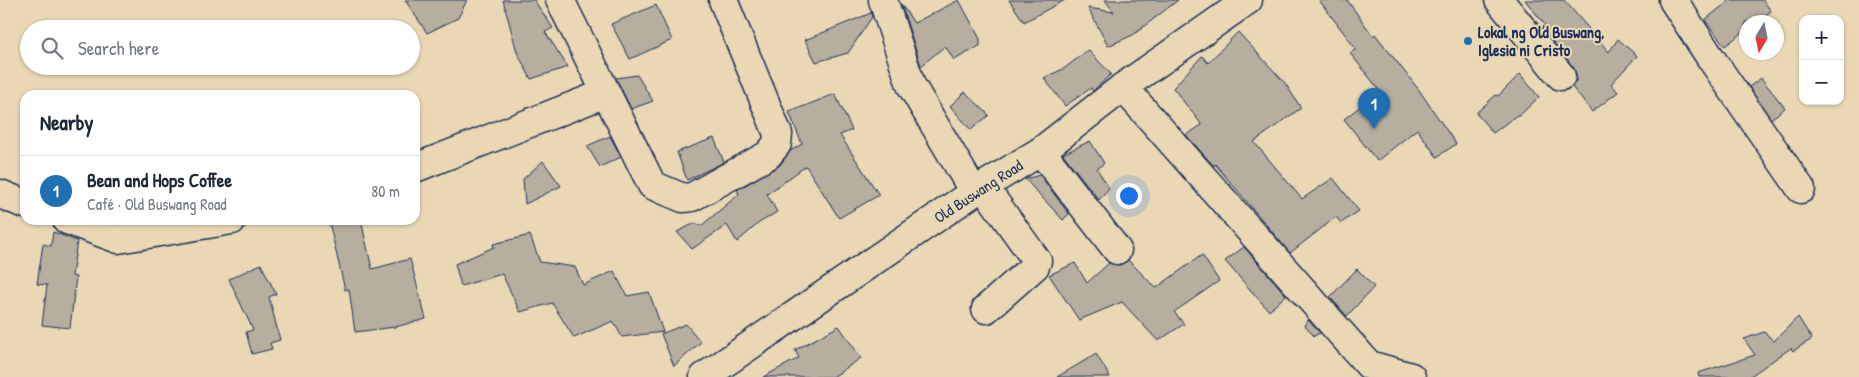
<!DOCTYPE html>
<meta charset="utf-8">
<style>
body{margin:0;font-family:"Patrick Hand",sans-serif;background:#f2f2f3;color:#1f2937}
.controls{position:absolute;right:15px;top:15px;display:grid;overflow:hidden;border-radius:10px;box-shadow:0 1px 4px #0004}
.controls button{width:45px;height:45px;display:grid;place-items:center;padding:0;border:0;border-bottom:1px solid #e0e1e3;background:#fff;color:#1f2937;font:25px sans-serif}
.compass{position:absolute;left:1739px;top:15px;width:45px;height:45px;border-radius:50%;background:#fff;box-shadow:0 1px 4px #0004;rotate:190deg}
.you{position:absolute;left:1128px;top:195px;width:18px;height:18px;margin:-12px;border:4px solid #fff;border-radius:50%;background:#1a73e8;box-shadow:0 0 0 8px #1a73e833}
.badge{display:grid;place-items:center;width:32px;height:32px;border-radius:50%;background:#1f6fb2;color:#fff;font-size:16px;font-weight:700}
.pin{position:absolute;translate:-50% -41px;filter:drop-shadow(0 1px 2px #0008)}
.pin::after{content:'';position:absolute;top:26px;width:18px;height:15px;background:inherit;clip-path:polygon(0 0,100% 0,50% 100%)}
.list{margin:0;padding:0;list-style:none}
h2{display:flex;justify-content:space-between;align-items:center;height:65px;margin:0;padding:0 20px;font-size:21px}
h2 small{font-size:16px;font-weight:400;color:#747a83}
.list li{display:grid;grid-template-columns:32px 1fr auto;gap:15px;align-items:center;box-sizing:border-box;height:70px;padding:0 20px;border-top:1px solid #e0e1e3}
.list b{display:block;font-size:19px;white-space:nowrap}
.list p{margin:0;font-size:16px;white-space:nowrap;color:#747a83}
.list em{font-size:16px;font-style:normal;color:#747a83}
.icon{flex:none;width:28px;height:28px;fill:none;stroke:currentColor;stroke-width:2;stroke-linecap:round;stroke-linejoin:round}
.map{position:relative;flex:none;width:1859px;height:377px;overflow:hidden}
.search{position:absolute;background:#fff;box-shadow:0 1px 4px #0004;left:20px;top:20px;width:400px;height:55px;display:flex;align-items:center;gap:12px;box-sizing:border-box;padding:0 18px;border-radius:28px;color:#747a83;font-size:19px}
.panel{position:absolute;background:#fff;box-shadow:0 1px 4px #0004;left:20px;top:90px;width:400px;height:135px;border-radius:15px}
.map>svg:first-child{display:block}
.building{fill:#b7aea0;stroke:#1b2f5e}
.lines{fill:none;stroke-linecap:round;stroke-linejoin:round}
.minor-casing{stroke:#1b2f5e;stroke-width:31}
.minor{stroke:#ead8b5;stroke-width:28}
.poi-dot{fill:#1f6fb2;stroke:#ead8b5;stroke-width:2}
.labels{text-anchor:middle;stroke-width:4;stroke-linejoin:round;paint-order:stroke}
.poi-label{font-size:16px;font-weight:bold;fill:#1b2f5e;stroke:#ead8b5;text-anchor:start}
.street-label{font-size:16px;fill:#1b2f5e;stroke:#ead8b5}
</style>
<div class="map">
<svg width="1859" height="377" viewBox="0 0 1859 377">
<rect width="100%" height="100%" fill="#ead8b5"/>
<filter id="ink" filterUnits="userSpaceOnUse"><feTurbulence type="fractalNoise" baseFrequency=".02" numOctaves="2"/><feDisplacementMap in="SourceGraphic" scale="10" xChannelSelector="R" yChannelSelector="G"/><feConvolveMatrix kernelMatrix="1 2 1 2 8 2 1 2 1" color-interpolation-filters="sRGB"/></filter>
<g filter="url(#ink)">
<g class="building">
<polygon points="405,0 467,0 458,18 427,33"/>
<polygon points="503,0 534,0 553,28 545,32 568,67 531,79 517,52"/>
<polygon points="959,0 980,39 980,46 954,60 945,46 921,66 901,4 914,23"/>
<polygon points="1009,0 1065,0 1024,22"/>
<polygon points="1105,0 1178,0 1133,35 1108,46 1088,8 1114,12"/>
<polygon points="1319,0 1347,0 1373,36 1375,34 1419,90 1456,144 1437,157 1417,129 1377,161 1344,119 1380,91 1350,53 1356,49"/>
<polygon points="1525,0 1564,0 1609,52 1618,39 1637,56 1611,84 1618,92 1592,112 1572,87 1576,81 1576,74 1573,67 1542,28 1545,25"/>
<polygon points="1730,0 1763,0 1771,11 1756,22 1746,22 1746,30 1725,46 1705,20"/>
<polygon points="656,5 672,40 630,59 611,24"/>
<polygon points="871,13 872,17 848,53 816,62 805,40"/>
<polygon points="1238,32 1285,83 1301,108 1254,142 1302,199 1333,178 1359,211 1341,223 1336,217 1290,253 1215,164 1214,166 1186,135 1202,125 1173,88 1202,56 1208,63"/>
<polygon points="1088,50 1111,74 1093,91 1091,88 1065,106 1044,78 1065,68"/>
<polygon points="1520,74 1539,97 1519,116 1517,115 1493,133 1476,113 1496,95 1498,96"/>
<polygon points="637,75 653,101 631,109 616,78"/>
<polygon points="1761,78 1785,108 1771,119 1749,87"/>
<polygon points="965,92 989,115 971,130 950,106"/>
<polygon points="835,94 852,130 840,135 879,195 839,218 806,166 767,194 777,212 759,223 737,242 727,225 692,249 677,232 695,223 701,226 739,194 737,190 780,165 790,151 802,144 789,112"/>
<polygon points="610,136 621,157 600,167 587,146"/>
<polygon points="714,138 724,162 687,180 677,152"/>
<polygon points="1090,141 1104,163 1097,169 1109,188 1099,200 1063,154"/>
<polygon points="543,161 561,186 525,204 523,179"/>
<polygon points="1040,175 1069,214 1063,220 1025,179"/>
<polygon points="338,220 361,220 372,269 410,259 426,319 395,327 355,332 349,289 345,290 329,222"/>
<polygon points="53,232 77,241 72,276 76,277 70,328 42,325 47,285 37,284 43,244 51,246"/>
<polygon points="530,235 540,262 575,267 583,285 614,271 627,296 649,292 663,332 622,337 613,321 574,338 552,303 520,312 502,274 461,286 455,264 494,247 493,244"/>
<polygon points="1244,247 1286,295 1269,311 1225,261"/>
<polygon points="1202,255 1219,281 1174,312 1184,324 1158,341 1122,302 1079,320 1049,275 1075,263 1087,283 1109,263 1120,265 1128,260 1156,288"/>
<polygon points="261,264 276,294 269,297 280,340 270,343 272,349 252,354 246,332 253,330 229,279"/>
<polygon points="1357,269 1374,287 1347,316 1330,297"/>
<polygon points="1798,317 1812,339 1793,351 1791,348 1749,377 1699,377 1698,373 1755,355 1744,339 1764,332 1774,341"/>
<polygon points="1308,320 1320,333 1314,336 1304,325"/>
<polygon points="686,324 701,342 674,366 661,334"/>
<polygon points="839,326 861,358 833,377 763,377 799,358 795,350"/>
<polygon points="1096,354 1110,377 1057,377"/>
</g>
<g class="lines">
<g class="minor-casing">
<g id="minor">
<polyline points="560,0 652,185 683,198 692,197 768,155 777,144 778,134 723,0"/>
<polyline points="883,0 911,85 974,192"/>
<polyline points="1499,0 1561,76"/>
<polyline points="1673,0 1710,57 1801,189"/>
<polyline points="1123,87 1369,365 1411,377"/>
<polyline points="1041,151 1117,250"/>
<polyline points="415,168 606,93"/>
<polyline points="984,187 1037,261 1035,266 986,309"/>
<polyline points="0,194 25,204"/>
<polyline points="67,220 118,239 232,220"/>
<polyline points="704,377 974,192 1041,151 1123,87 1248,0"/>
</g>
</g>
<use href="#minor" class="minor"/>
</g>
</g>
<circle class="poi-dot" cx="1468" cy="41" r="5"/>
<g class="labels">
<g class="poi-label">
<text x="1478" y="38">Lokal ng Old Buswang,<tspan x="1478" dy="18">Iglesia ni Cristo</tspan></text>
</g>
<g class="street-label">
<text transform="translate(978 191) rotate(-33)" y="6">Old Buswang Road</text>
</g>
</g>
</svg>
<div class="controls">
<button>+</button>
<button>−</button>
</div>
<svg class="compass" viewBox="-18 -18 36 36"><path d="M0-13l5 13h-10z" fill="#e53935"/><path d="M0 13l5-13h-10z" fill="#747a83"/></svg>
<div class="you"></div>
<div class="pin badge" style="left:1374px;top:129px">1</div>
<div class="search"><svg class="icon" aria-label="search" viewBox="0 0 24 24"><circle cx="10" cy="10" r="6"/><path d="M15 15l6 6"/></svg>Search here</div>
<section class="panel">
<h2>Nearby<small></small></h2>
<ul class="list">
<li><span class="badge">1</span><div><b>Bean and Hops Coffee</b><p>Café · Old Buswang Road</p></div><em>80 m</em></li>
</ul>
</section>
</div>
